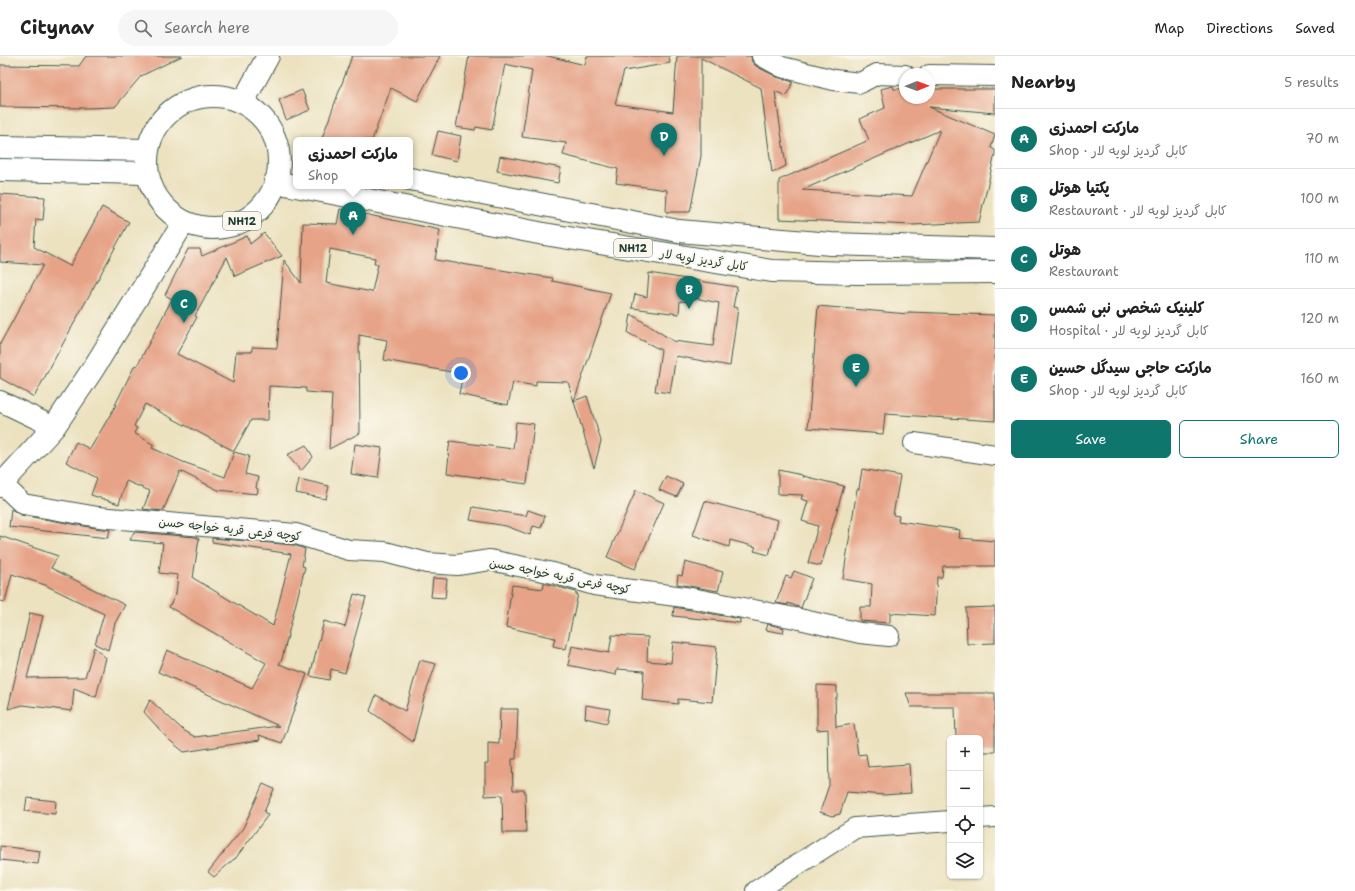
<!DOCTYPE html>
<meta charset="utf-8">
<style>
body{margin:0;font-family:"Shantell Sans","Playpen Sans Arabic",sans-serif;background:#f6f6f6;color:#222}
.controls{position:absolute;right:12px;bottom:12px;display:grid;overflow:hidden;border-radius:6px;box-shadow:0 1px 3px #0004}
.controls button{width:36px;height:36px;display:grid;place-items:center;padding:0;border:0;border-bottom:1px solid #e0e0e0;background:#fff;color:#222;font:20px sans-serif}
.compass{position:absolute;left:899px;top:12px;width:36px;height:36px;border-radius:50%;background:#fff;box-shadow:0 1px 3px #0004;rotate:89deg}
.you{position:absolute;left:461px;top:317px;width:14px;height:14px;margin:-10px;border:3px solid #fff;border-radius:50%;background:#1a73e8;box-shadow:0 0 0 6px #1a73e833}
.badge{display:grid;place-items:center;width:26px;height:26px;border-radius:50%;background:#0f766e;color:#fff;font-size:13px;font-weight:700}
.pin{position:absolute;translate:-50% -33px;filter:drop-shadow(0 1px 2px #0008)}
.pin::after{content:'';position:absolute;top:21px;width:14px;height:12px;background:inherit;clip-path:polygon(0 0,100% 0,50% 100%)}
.popup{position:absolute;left:293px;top:81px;width:120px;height:52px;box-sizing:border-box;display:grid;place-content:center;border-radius:6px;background:#fff;filter:drop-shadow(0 1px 3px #0005);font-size:13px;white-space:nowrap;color:#767676}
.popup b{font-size:15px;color:#222}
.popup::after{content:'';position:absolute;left:50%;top:100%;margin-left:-8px;border:8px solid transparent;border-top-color:#fff}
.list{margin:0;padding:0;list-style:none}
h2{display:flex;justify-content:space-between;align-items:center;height:52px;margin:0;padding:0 16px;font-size:17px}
h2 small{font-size:13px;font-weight:400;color:#767676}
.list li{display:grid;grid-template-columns:26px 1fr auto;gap:12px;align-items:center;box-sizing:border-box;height:60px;padding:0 16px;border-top:1px solid #e0e0e0}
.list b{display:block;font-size:15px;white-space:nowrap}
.list p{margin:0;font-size:13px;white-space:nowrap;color:#767676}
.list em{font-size:13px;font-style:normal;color:#767676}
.actions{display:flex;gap:8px;padding:12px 16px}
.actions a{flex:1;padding:9px 0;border:1px solid #0f766e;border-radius:6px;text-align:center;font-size:14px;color:#0f766e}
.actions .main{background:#0f766e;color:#fff}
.icon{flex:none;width:22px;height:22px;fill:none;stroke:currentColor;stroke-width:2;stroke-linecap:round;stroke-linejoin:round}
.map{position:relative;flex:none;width:995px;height:835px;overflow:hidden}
header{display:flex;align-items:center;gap:24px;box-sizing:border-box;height:56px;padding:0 20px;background:#fff;border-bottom:1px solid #e0e0e0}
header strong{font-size:19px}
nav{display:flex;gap:22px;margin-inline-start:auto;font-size:14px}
.search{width:280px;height:36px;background:#f6f6f6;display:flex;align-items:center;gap:10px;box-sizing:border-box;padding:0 14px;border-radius:22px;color:#767676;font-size:15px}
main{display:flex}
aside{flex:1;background:#fff}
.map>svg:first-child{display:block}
.building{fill:#e6a387;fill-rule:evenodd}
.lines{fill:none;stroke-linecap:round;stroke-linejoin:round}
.minor-casing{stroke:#3e5649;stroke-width:22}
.major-casing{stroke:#3e5649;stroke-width:24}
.highway-casing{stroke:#3e5649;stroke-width:24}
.minor{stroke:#fff;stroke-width:20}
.major{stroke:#fff;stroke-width:22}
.highway{stroke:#fff;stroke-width:22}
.labels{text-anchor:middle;stroke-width:3.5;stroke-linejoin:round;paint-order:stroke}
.shield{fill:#fbf7ec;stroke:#61756b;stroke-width:1}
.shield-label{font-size:11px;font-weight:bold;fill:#1f3d34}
.street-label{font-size:12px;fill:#1f3d34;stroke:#fbf7ec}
</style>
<header>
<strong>Citynav</strong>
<div class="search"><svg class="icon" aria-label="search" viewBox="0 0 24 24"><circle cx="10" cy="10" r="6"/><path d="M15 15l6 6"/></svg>Search here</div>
<nav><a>Map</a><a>Directions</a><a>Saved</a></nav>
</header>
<main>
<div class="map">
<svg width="995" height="835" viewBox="0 0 995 835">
<rect width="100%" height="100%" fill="#fbf7ec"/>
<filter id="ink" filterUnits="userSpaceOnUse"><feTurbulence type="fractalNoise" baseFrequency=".025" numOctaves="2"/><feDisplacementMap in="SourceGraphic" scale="8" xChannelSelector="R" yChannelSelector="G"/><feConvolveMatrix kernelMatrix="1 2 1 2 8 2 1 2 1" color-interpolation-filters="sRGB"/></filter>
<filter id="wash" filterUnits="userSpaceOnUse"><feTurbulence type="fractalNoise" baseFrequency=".012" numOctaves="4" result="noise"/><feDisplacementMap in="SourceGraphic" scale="16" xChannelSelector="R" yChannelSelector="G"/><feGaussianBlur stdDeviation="0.9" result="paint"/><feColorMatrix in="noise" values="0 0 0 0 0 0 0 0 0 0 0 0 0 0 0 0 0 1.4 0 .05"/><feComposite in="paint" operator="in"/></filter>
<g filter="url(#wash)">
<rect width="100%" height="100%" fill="#ece2c0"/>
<g id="blocks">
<g class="building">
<polygon points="86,0 182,0 141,20 115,51 86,52 0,51 0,9 79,10"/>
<polygon points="352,0 440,0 417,45 391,32 372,84 339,84 322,82"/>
<polygon points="469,0 548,0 585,9 587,0 669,0 670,7 624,15 615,48 673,56 677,0 751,0 752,6 756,10 777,21 793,26 786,40 775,35 786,110 772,117 761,32 701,2 701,100 690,156 666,156 667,134 616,127 618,113 563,99 566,87 522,81 532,14 505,8 492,74 476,71 475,74 456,71"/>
<path d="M893 30 894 33H905V42H929V33H995V57L929 51 995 79 991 92 995 94V98L979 166 912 169 779 163V124L869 84 860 63 885 52 881 33ZM940 74 912 140 802 134Z"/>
<polygon points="302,34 310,54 286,64 279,44"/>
<polygon points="438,75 461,80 457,105 432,99"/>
<polygon points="500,100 561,112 558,127 497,115"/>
<polygon points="0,138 45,141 43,164 36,163 34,191 70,210 102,151 129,166 34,341 0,322 0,288 43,209 0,206"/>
<path d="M340 153 440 174 435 204 553 222 552 225 611 237 574 345 587 340 601 385 594 412 568 326 536 325V330L513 326 508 349 459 338 463 318 384 304 387 284 359 279 360 377 329 393 332 338 306 336V332L269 330 268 364H251L234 395 145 348 134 370 137 372 134 377 154 389 152 392 183 406 225 421 234 396 249 400 245 418 258 421 256 432 258 433 257 438 218 434 180 415 163 455 143 453 150 435 126 425 119 448 91 439 97 422 66 406 76 386 90 393 116 349H115L135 309 137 310 172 243 165 239 188 193H200L202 200 247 180 250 188 264 177 282 200 235 220 227 201 195 260 197 261 177 298 233 327 236 296H252V291L277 292 284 204 301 227 303 167 337 168ZM330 193 375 202 374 208H378L372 236 326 227Z"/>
<polygon points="649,217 737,231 733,251 738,252 730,310 676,300 670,337 655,335 661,294 628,277 631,258 673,285 713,290 719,247 690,241 690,246 680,245 679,258 632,252 635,238 647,241"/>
<polygon points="818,250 908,258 908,256 995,259 995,365 885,358 883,378 808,372"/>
<polygon points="516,366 534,368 527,428 447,417 449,399 448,399 450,385 513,393"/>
<polygon points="355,388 382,392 378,422 351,418"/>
<polygon points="306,389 313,401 301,415 287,399"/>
<polygon points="862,413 900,420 893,459 899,460 898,465 960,474 959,482 995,485 995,510 943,510 942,521 937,521 935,560 890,557 890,567 860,565 860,551 871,551 872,528 843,523 857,433 859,433"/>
<polygon points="778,414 802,419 803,422 803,420 844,430 821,510 808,507 818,470 802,465 808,445 801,443 803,439 778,438"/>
<polygon points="666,420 683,428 677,441 659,434"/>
<polygon points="299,423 329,430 326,443 296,437"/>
<polygon points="636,434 664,447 635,513 607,501"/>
<polygon points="705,445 778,464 769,499 754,495 756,491 730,484 729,491 693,479"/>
<polygon points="473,451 526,460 528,454 545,460 541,472 533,470 530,479 506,470 470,464"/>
<polygon points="11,453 21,459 96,472 110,474 108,482 9,471"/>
<polygon points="134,476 196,481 199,483 193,522 273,570 291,498 212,486 212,482 294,489 305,493 302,510 305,511 282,603 279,608 307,618 282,687 259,679 260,684 184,696 168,683 144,656 150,644 183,674 195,681 279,670 158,616 167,594 252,632 266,607 169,551 176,538 178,519 159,517 163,487 130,484"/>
<polygon points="0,480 58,500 51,512 125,549 115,567 108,594 95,588 104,558 45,529 12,518 5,546 0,545"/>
<polygon points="685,506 723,516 718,535 677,528 678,519 682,520"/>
<polygon points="794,515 812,522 801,552 788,547 788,549 776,547 786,520 791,522"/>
<polygon points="433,522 447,523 445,542 431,541"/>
<polygon points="544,527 576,536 576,538 578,538 566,593 553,590 555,582 506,571 512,529 543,533"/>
<polygon points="354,538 366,541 345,617 331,613 329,624 310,620 324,565 345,571"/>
<polygon points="674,551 740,563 740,567 673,560"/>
<polygon points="995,551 995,587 967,588 966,552"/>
<polygon points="30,557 43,560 27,622 85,621 94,591 106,602 96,641 74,632 72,655 23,649 8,653"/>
<polygon points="768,568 784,572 783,577 766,574"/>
<polygon points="612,579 648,581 647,605 671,607 673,586 717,591 712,646 678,643 678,648 642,644 644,615 617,613 616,619 568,609 572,590 609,597"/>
<polygon points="420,604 436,608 424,642 413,686 370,655 376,639 405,655"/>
<polygon points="817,629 837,630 837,642 835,642 836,671 854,668 858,699 866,698 868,711 909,708 911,737 884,739 847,736 840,758 832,760 820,756 829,729 828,673 817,674"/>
<polygon points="906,637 995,637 995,696 980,696 980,682 956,682 955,651 911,651"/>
<polygon points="586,649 610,653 607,667 585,662"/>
<polygon points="500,653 518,653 516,703 512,703 513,734 525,734 526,777 503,777 502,739 485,740 485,708 488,708 488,687 499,688"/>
<polygon points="263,728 274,733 264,756 268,759 235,803 234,803 214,821 208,816 243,772"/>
<polygon points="27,742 56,745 55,758 25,755"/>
<polygon points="0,790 40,795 38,808 0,804"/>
</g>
</g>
</g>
<g filter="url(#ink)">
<use href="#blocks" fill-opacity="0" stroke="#3e5649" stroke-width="1"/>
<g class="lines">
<g class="minor-casing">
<g id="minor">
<polyline points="762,0 782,11 834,24 860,27 877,18 905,19"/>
<polyline points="929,19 995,20"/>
<polyline points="0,345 54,371"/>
<polyline points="914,387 995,399"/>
<polyline points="1,427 23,448 98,461 296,478 349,494 385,496 427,507 457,509 490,504 553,517 594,529 691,542 795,562 860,577 889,580"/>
<polyline points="980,762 995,761"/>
<polyline points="756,835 855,772 950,765"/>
</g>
</g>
<g class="major-casing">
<polyline id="major" points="243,46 268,0"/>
</g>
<g class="highway-casing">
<g id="highway">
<circle cx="213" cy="106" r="66"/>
<polyline points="0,91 147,94"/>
<polyline points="0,114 147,117"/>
<polyline points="410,123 679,175 831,188 995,193"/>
<polyline points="275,126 544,178 772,215 858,217 995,216"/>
<polyline points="0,430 54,371 93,313 184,166"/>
</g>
</g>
<use href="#minor" class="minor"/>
<use href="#major" class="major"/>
<use href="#highway" class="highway"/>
</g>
</g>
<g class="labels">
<g class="shield">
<rect x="223" y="156" width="38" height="18" rx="3"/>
<rect x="614" y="183" width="38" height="18" rx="3"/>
</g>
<g class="shield-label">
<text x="242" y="169">NH12</text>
<text x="633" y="196">NH12</text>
</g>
<g class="street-label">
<text transform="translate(704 204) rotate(9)" y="4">کابل گردیز لویه لار</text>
<text transform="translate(230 473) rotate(6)" y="4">کوچه فرعی قریه خواجه حسن</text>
<text transform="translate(560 520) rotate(11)" y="4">کوچه فرعی قریه خواجه حسن</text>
</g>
</g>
</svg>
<div class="controls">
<button>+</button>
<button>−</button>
<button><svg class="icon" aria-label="locate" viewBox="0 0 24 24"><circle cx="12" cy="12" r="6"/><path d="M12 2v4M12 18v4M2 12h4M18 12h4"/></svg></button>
<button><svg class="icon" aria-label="layers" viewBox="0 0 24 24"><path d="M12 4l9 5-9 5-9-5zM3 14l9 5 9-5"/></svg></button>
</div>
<svg class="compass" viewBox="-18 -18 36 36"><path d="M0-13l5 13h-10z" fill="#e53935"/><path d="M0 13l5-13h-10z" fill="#767676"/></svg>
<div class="you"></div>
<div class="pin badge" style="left:353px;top:179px">A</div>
<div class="popup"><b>مارکت احمدزی</b>Shop</div>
<div class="pin badge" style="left:689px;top:253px">B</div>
<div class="pin badge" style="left:184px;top:267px">C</div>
<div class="pin badge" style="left:664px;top:100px">D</div>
<div class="pin badge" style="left:856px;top:331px">E</div>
</div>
<aside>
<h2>Nearby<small>5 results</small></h2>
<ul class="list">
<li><span class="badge">A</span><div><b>مارکت احمدزی</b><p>Shop · کابل گردیز لویه لار</p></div><em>70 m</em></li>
<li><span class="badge">B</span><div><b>پکتیا هوتل</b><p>Restaurant · کابل گردیز لویه لار</p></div><em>100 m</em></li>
<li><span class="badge">C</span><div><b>هوتل</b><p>Restaurant</p></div><em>110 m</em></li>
<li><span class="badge">D</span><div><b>کلینیک شخصی نبی شمس</b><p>Hospital · کابل گردیز لویه لار</p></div><em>120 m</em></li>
<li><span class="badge">E</span><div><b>مارکت حاجی سیدگل حسین</b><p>Shop · کابل گردیز لویه لار</p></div><em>160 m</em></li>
</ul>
<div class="actions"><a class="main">Save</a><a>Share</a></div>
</aside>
</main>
